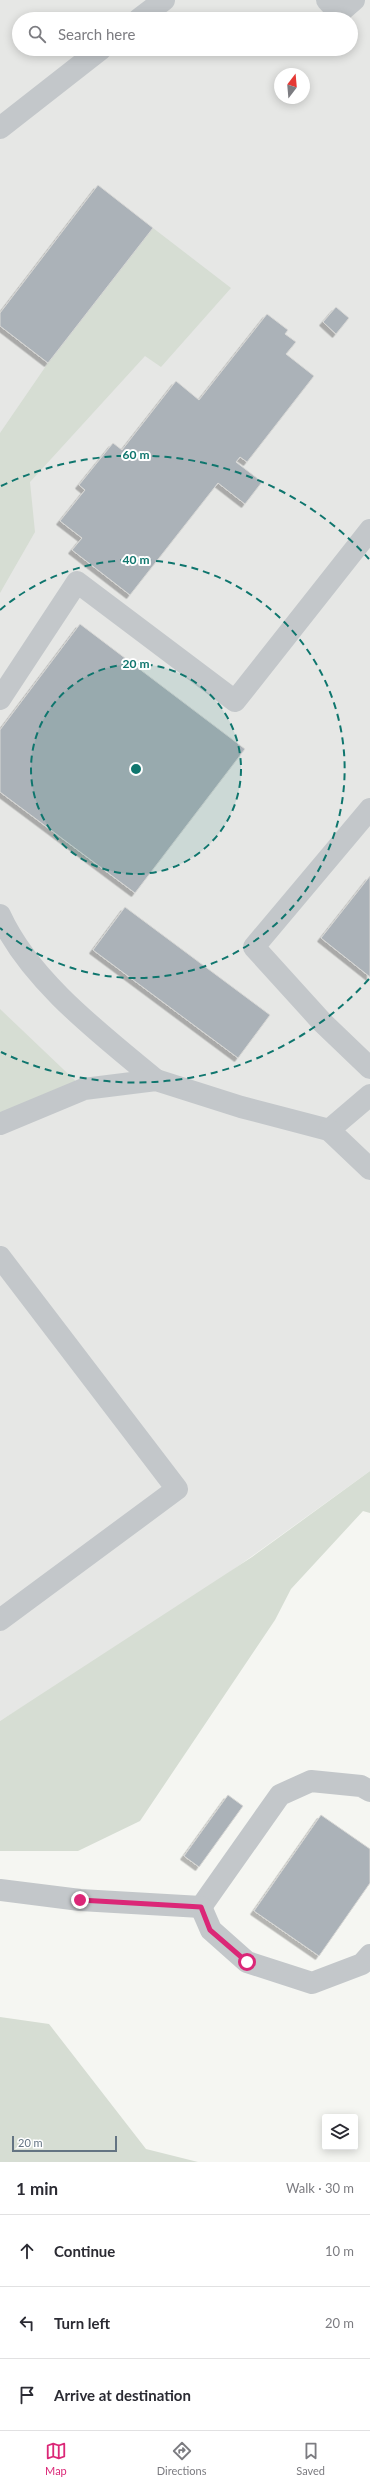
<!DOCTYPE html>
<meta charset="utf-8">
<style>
body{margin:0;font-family:Lato,sans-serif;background:#f7f7f7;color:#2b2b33}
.controls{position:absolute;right:12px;bottom:12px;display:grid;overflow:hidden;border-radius:4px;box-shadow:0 2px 10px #0003}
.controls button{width:36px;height:36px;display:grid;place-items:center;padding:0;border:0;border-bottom:1px solid #e1e1e2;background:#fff;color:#2b2b33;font:20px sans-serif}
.compass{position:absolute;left:274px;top:68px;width:36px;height:36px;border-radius:50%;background:#fff;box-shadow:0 2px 10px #0003;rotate:16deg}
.scale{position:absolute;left:12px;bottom:10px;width:105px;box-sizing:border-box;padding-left:4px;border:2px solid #647483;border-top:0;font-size:11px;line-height:14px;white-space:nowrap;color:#647483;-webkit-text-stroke:3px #fff;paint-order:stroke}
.stop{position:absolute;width:12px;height:12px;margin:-9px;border:3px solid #db2777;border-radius:50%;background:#fff}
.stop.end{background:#db2777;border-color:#fff;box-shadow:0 1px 4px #0008}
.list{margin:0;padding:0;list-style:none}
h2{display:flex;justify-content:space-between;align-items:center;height:52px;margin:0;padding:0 16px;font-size:17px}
h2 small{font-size:13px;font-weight:400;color:#7c7c81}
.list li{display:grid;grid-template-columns:26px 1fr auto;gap:12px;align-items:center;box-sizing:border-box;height:72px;padding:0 16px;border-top:1px solid #e1e1e2}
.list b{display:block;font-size:15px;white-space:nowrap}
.list em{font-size:13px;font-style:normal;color:#7c7c81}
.icon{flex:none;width:22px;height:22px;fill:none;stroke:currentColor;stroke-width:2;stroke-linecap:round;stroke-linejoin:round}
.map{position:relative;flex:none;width:370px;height:2162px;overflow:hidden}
.search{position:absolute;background:#fff;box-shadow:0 2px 10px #0003;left:12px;right:12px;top:12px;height:44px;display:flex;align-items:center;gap:10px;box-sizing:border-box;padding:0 14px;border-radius:22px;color:#7c7c81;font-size:15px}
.sheet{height:268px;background:#fff}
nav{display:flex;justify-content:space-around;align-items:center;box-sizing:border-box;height:56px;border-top:1px solid #e1e1e2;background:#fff;font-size:11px;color:#7c7c81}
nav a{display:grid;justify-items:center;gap:2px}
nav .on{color:#db2777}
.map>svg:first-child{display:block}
.built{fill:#e6e7e5;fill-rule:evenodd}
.green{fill:#d6ddd3}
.building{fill:#abb2b8;stroke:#d7d7d5;filter:url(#shadow)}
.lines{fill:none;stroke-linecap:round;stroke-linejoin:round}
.minor{stroke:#c3c7ca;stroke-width:22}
.route{stroke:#db2777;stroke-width:5}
.ring{fill:none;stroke:#0f766e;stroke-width:2;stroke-dasharray:7 5}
.centre{fill:#0f766e;stroke:#fff;stroke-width:2}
.ring-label{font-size:12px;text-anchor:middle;font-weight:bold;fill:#0f766e;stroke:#fff;stroke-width:4;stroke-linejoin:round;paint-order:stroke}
</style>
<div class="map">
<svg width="370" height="2162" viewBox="0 0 370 2162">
<defs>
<filter id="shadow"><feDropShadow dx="-3.5" dy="3.5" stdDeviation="0" flood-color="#0004"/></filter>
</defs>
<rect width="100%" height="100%" fill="#f5f6f2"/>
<path class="built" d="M0 0H370V1471L169 1616 0 1721ZM19 19H351V49H19ZM280 74H304V98H280Z"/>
<g class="green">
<polygon points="153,228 231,288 161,367 145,356 30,482 35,532 0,593 0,433 48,363"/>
<polygon points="0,1009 84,1089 0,1124"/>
<polygon points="370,1471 370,1513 363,1511 291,1589 275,1620 140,1821 78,1851 0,1851 0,1721 252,1557"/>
<polygon points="0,2017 49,2024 146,2149 198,2162 0,2162"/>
</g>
<g class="building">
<polygon points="98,185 153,228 48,363 0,326 0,313"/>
<polygon points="336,307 349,318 336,334 323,322"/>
<polygon points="267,314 288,330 285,334 296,342 286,354 314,376 247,462 240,457 236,462 262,482 245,504 218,483 130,595 72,550 82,538 60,521 85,490 79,485 113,443 122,450 176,381 199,400"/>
<polygon points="80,624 245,749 135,893 0,792 0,730"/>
<polygon points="370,876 370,977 321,938"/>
<polygon points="125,907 270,1015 238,1058 93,950"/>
<polygon points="228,1795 243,1806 199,1867 184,1856"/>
<polygon points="321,1815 370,1849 370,1883 319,1956 254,1911"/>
</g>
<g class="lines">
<g class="minor">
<polyline points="327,0 339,13 354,0"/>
<polyline points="139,19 164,0"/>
<polyline points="0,128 101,49"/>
<polyline points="0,699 77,582 235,701 370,530"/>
<polyline points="370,809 254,947 322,1022 370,1068"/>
<path d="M0 915C30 981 102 1035 156 1080"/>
<polyline points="0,1124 84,1089 156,1080 241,1107 329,1130 370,1095"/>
<polyline points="329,1130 370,1169"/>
<polyline points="0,1257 177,1489 0,1620"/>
<polyline points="0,1890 80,1900 201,1907"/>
<polyline points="201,1907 280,1795 311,1781 361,1786 370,1791"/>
<polyline points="201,1907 211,1930 247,1962 312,1983 362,1964 370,1955"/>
</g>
</g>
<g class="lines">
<polyline class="route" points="80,1900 201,1907 210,1930 247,1962"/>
</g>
<circle cx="136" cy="769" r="105" fill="#0f766e" fill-opacity=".12"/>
<g class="ring">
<circle cx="136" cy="769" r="105"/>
<path d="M0 610A209 209 0 1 1 0 928"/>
<path d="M369 979A314 314 0 0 1 1 1052M1 486A314 314 0 0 1 369 559"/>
</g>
<circle cx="136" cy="769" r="6" class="centre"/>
<g class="ring-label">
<text x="136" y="459">60 m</text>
<text x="136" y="564">40 m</text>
<text x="136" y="668">20 m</text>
</g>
</svg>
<div class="controls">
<button><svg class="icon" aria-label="layers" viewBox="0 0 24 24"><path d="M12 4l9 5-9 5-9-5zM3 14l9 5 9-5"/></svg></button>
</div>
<svg class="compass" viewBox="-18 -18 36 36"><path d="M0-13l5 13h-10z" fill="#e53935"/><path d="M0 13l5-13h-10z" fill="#7c7c81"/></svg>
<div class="scale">20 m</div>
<div class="stop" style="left:247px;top:1962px"></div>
<div class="stop end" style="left:80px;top:1900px"></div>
<div class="search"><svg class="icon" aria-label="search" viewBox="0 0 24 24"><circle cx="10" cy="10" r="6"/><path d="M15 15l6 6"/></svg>Search here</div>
</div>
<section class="sheet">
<h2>1 min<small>Walk · 30 m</small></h2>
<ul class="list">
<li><svg class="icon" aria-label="ahead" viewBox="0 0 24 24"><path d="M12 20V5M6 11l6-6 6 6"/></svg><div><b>Continue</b></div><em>10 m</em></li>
<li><svg class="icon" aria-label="left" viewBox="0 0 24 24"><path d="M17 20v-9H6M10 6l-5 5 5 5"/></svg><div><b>Turn left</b></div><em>20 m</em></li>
<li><svg class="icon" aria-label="arrive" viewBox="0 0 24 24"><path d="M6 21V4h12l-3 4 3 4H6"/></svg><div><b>Arrive at destination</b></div></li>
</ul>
</section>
<nav>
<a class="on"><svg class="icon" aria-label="map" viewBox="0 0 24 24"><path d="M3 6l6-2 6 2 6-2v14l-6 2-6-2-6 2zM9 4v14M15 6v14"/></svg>Map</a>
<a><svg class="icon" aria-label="directions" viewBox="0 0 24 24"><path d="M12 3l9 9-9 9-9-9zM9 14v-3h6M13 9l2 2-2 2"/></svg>Directions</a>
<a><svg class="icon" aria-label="saved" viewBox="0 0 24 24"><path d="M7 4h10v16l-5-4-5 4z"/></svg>Saved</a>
</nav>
